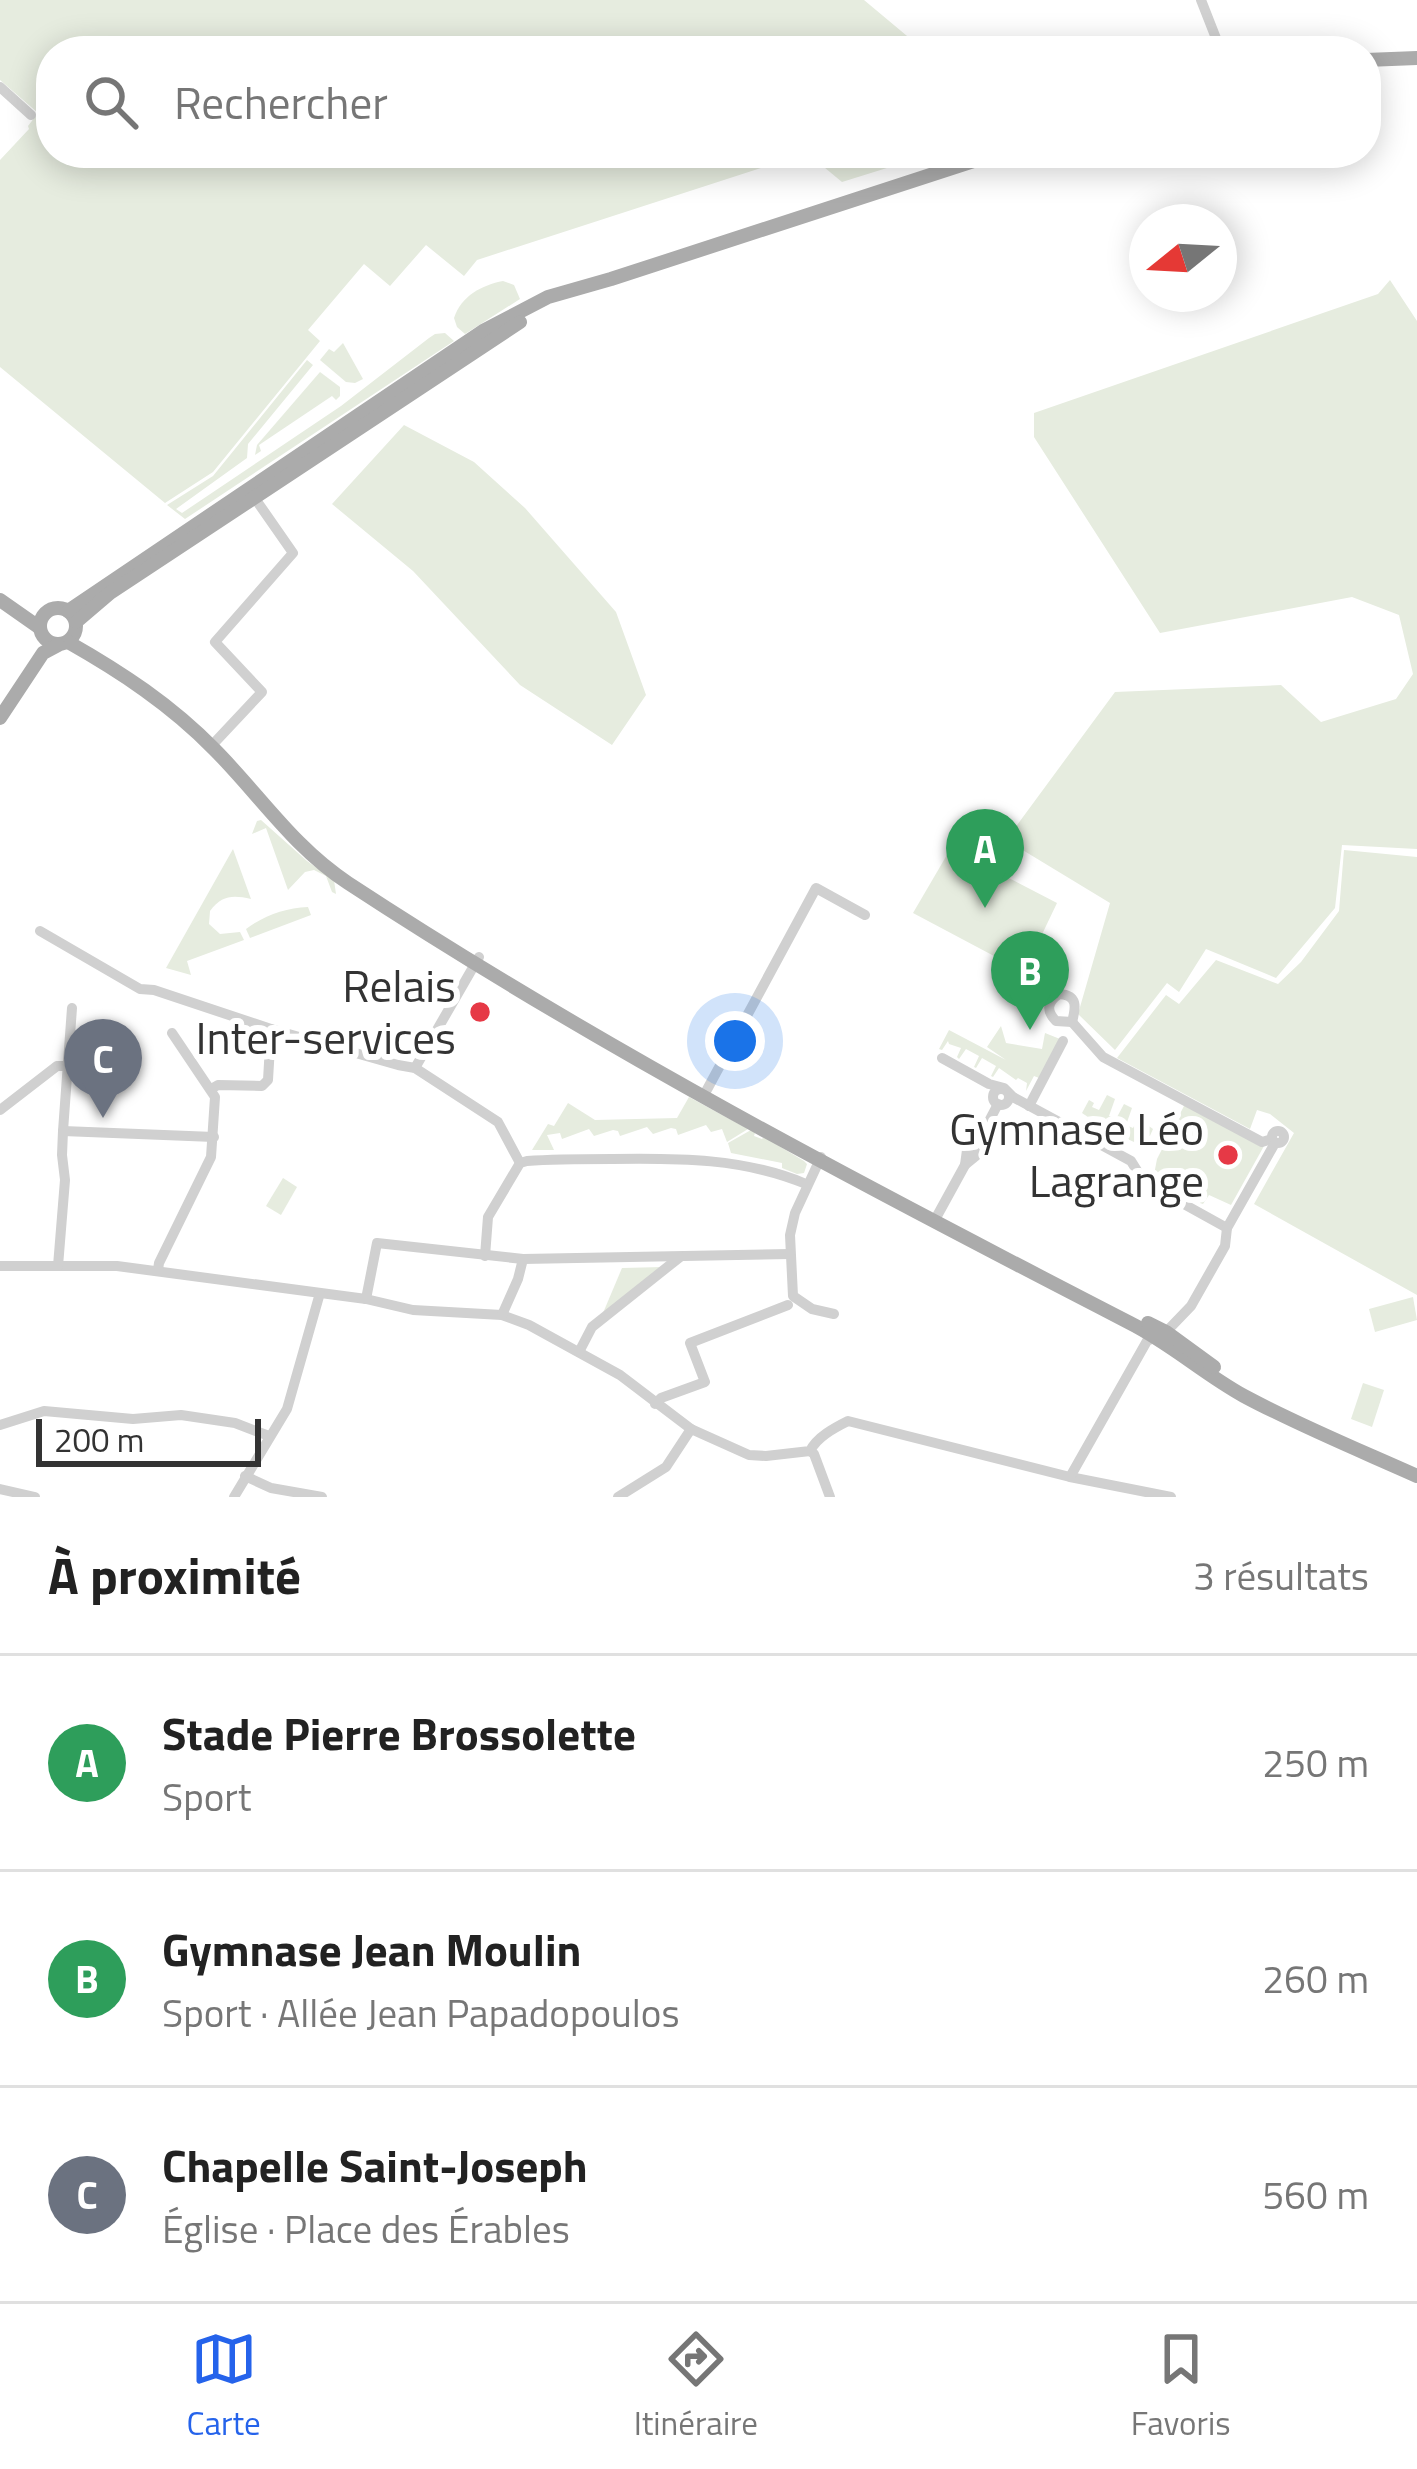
<!DOCTYPE html>
<html lang="fr">
<meta charset="utf-8">
<style>
body{margin:0;font-family:"Titillium Web",sans-serif;background:#f6f6f6;color:#222}
.compass{position:absolute;left:1129px;top:204px;width:108px;height:108px;border-radius:50%;background:#fff;box-shadow:0 6px 30px #0003;rotate:252deg}
.scale{position:absolute;left:36px;bottom:30px;width:225px;box-sizing:border-box;padding-left:12px;border:6px solid #333;border-top:0;font-size:33px;line-height:42px;white-space:nowrap;color:#333;-webkit-text-stroke:9px #fff;paint-order:stroke}
.you{position:absolute;left:735px;top:1041px;width:42px;height:42px;margin:-30px;border:9px solid #fff;border-radius:50%;background:#1a73e8;box-shadow:0 0 0 18px #1a73e833}
.badge{display:grid;place-items:center;width:78px;height:78px;border-radius:50%;background:#2563eb;color:#fff;font-size:39px;font-weight:700}
.pin{position:absolute;translate:-50% -99px;filter:drop-shadow(0 3px 6px #0008)}
.pin::after{content:'';position:absolute;top:63px;width:42px;height:36px;background:inherit;clip-path:polygon(0 0,100% 0,50% 100%)}
.list{margin:0;padding:0;list-style:none}
h2{display:flex;justify-content:space-between;align-items:center;height:156px;margin:0;padding:0 48px;font-size:51px}
h2 small{font-size:39px;font-weight:400;color:#767676}
.list li{display:grid;grid-template-columns:78px 1fr auto;gap:36px;align-items:center;box-sizing:border-box;height:216px;padding:0 48px;border-top:3px solid #e0e0e0}
.list b{display:block;font-size:45px;white-space:nowrap}
.list p{margin:0;font-size:39px;white-space:nowrap;color:#767676}
.list em{font-size:39px;font-style:normal;color:#767676}
.icon{flex:none;width:66px;height:66px;fill:none;stroke:currentColor;stroke-width:2;stroke-linecap:round;stroke-linejoin:round}
.map{position:relative;flex:none;width:1417px;height:1497px;overflow:hidden}
.search{position:absolute;background:#fff;box-shadow:0 6px 30px #0003;left:36px;right:36px;top:36px;height:132px;display:flex;align-items:center;gap:30px;box-sizing:border-box;padding:0 42px;border-radius:48px;color:#767676;font-size:45px}
.sheet{height:804px;background:#fff}
nav{display:flex;justify-content:space-around;align-items:center;box-sizing:border-box;height:168px;border-top:3px solid #e0e0e0;background:#fff;font-size:33px;color:#767676}
nav a{display:grid;justify-items:center;gap:6px}
nav .on{color:#2563eb}
.map>svg:first-child{display:block}
.green{fill:#e6ecdf}
.lines{fill:none;stroke-linecap:round;stroke-linejoin:round}
.minor{stroke:#d0d0d0;stroke-width:10}
.major{stroke:#ababab;stroke-width:14}
.poi-dot{fill:#e63946;stroke:#fff;stroke-width:4.5}
.labels{text-anchor:middle;stroke-width:12;stroke-linejoin:round;paint-order:stroke}
.poi-label{font-size:45px;fill:#333;stroke:#fff;text-anchor:end}
</style>
<div class="map">
<svg width="1417" height="1497" viewBox="0 0 1417 1497">
<rect width="100%" height="100%" fill="#fff"/>
<g class="green">
<polygon points="0,0 864,0 925,51 51,51 51,153 807,153 477,260 464,276 426,245 390,286 364,264 308,330 320,341 213,472 165,503 0,367 0,160 29,129 28,126 38,113 0,80"/>
<polygon points="807,153 935,153 842,182"/>
<polygon points="1390,280 1417,321 1417,849 1342,845 1335,908 1276,978 1206,949 1179,992 1167,983 1115,1050 1078,1014 1110,903 1006,840 1115,692 1281,685 1321,722 1396,699 1413,674 1399,615 1352,597 1160,633 1034,437 1034,413 1378,294"/>
<path d="M503 281 514 285 520 299 465 334 457 327 454 318C461 296 482 285 503 281Z"/>
<polygon points="445,333 454,341 185,519 167,505 213,476 307,360 313,365 248,444 247,458 176,509 182,513 341,406 429,338 435,334"/>
<polygon points="343,343 363,379 355,383 346,382 320,360 329,349 334,352"/>
<polygon points="320,372 340,387 340,396 336,400 332,396 259,445 261,451 255,455 257,445"/>
<polygon points="404,425 474,462 525,508 616,612 646,695 612,745 520,685 413,571 332,504"/>
<polygon points="261,820 307,861 334,880 336,894 332,892 326,876 314,870 305,872 288,890 266,828 252,834 257,821"/>
<polygon points="951,848 1057,903 1024,972 913,913"/>
<path d="M233 849 251 899C233 895 222 895 210 911L209 924 220 934 240 932 244 940 187 961 191 975 166 968Z"/>
<polygon points="1344,850 1417,857 1417,1295 1254,1204 1294,1133 1270,1114 1257,1110 1250,1129 1117,1058 1166,995 1179,1004 1216,960 1278,984 1301,962 1339,911"/>
<path d="M308 907 311 915 250 938 246 929C265 915 285 908 308 907Z"/>
<polygon points="1001,1026 1006,1043 1042,1049 1045,1033 1060,1039 1039,1078 1034,1076 1026,1091 1027,1083 1018,1078 1016,1080 999,1068 993,1077 991,1076 996,1066 982,1058 976,1068 974,1067 979,1056 966,1049 959,1059 957,1057 961,1048 949,1044 948,1041 942,1050 939,1049 949,1030 1006,1060 987,1047"/>
<polygon points="1107,1095 1115,1099 1109,1116 1116,1119 1124,1104 1132,1108 1126,1125 1133,1128 1141,1113 1149,1117 1146,1124 1153,1129 1145,1147 1123,1137 1118,1145 1116,1143 1121,1133 1104,1125 1103,1127 1082,1113 1089,1100 1094,1103 1092,1107 1099,1110"/>
<polygon points="689,1097 748,1129 727,1142 722,1129 711,1132 706,1125 678,1135 676,1129 671,1128 653,1134 647,1127 620,1136 618,1131 613,1130 594,1136 589,1129 562,1139 560,1133 547,1135 554,1150 532,1150 548,1124 554,1126 568,1103 595,1120 677,1118"/>
<polygon points="1185,1104 1264,1146 1231,1205 1209,1195 1203,1204 1200,1203 1204,1195 1191,1188 1185,1197 1182,1196 1187,1186 1166,1175 1160,1184 1153,1180 1157,1159"/>
<polygon points="751,1130 755,1133 754,1136 762,1139 764,1137 804,1161 807,1164 804,1173 797,1174 782,1168 782,1163 731,1153 728,1143"/>
<polygon points="283,1178 297,1187 281,1215 266,1206"/>
<polygon points="663,1267 603,1313 622,1268"/>
<polygon points="1413,1297 1417,1320 1375,1332 1369,1309"/>
<polygon points="1363,1383 1384,1390 1372,1427 1351,1419"/>
</g>
<g class="lines">
<g class="minor">
<polyline points="1201,0 1221,51"/>
<polyline points="0,87 31,115"/>
<polyline points="216,741 262,692 215,642 293,553 254,497"/>
<polyline points="40,931 140,989 154,990 271,1029 398,1065 415,1068 498,1122 520,1163"/>
<path d="M1059 994C1078 995 1076 1007 1072 1022L1056 1021C1046 1011 1047 1002 1059 994Z"/>
<polyline points="1072,1022 1103,1057 1262,1142 1272,1139"/>
<polyline points="942,1058 989,1084 1004,1088 1013,1097 1131,1161 1144,1182 1227,1228"/>
<polyline points="415,1068 479,957"/>
<polyline points="211,1089 218,1085 262,1086 268,1080 271,1029"/>
<circle cx="1001" cy="1097" r="8"/>
<polyline points="703,1097 816,888 865,915"/>
<polyline points="1029,1106 1063,1041"/>
<polyline points="0,1110 57,1066 68,1066"/>
<circle cx="1278" cy="1137" r="6"/>
<polyline points="63,1131 214,1137"/>
<polygon points="978,1142 976,1156 965,1165 967,1150"/>
<polyline points="978,1142 998,1104"/>
<polyline points="821,1157 795,1213 790,1235 793,1296 812,1309 834,1314"/>
<polyline points="937,1216 965,1165"/>
<path d="M485 1256 488 1217 520 1163 527 1161C555 1159 584 1159 612 1159 679 1158 744 1158 806 1184"/>
<path d="M0 1266H117L366 1299 413 1310 502 1315 529 1325 620 1375 691 1429 749 1455 766 1456 810 1451C817 1437 834 1428 848 1421L1070 1477 1171 1497"/>
<polyline points="58,1266 65,1180 62,1155 63,1131 72,1008"/>
<polyline points="158,1270 159,1263 211,1157 215,1097 172,1033"/>
<polyline points="366,1299 377,1243 523,1259 790,1254"/>
<polyline points="502,1315 518,1279 523,1259"/>
<polyline points="579,1352 592,1327 680,1257"/>
<polyline points="655,1404 661,1398 705,1382 690,1343 788,1305"/>
<polyline points="0,1425 44,1411 133,1419 181,1415 235,1423 269,1436"/>
<polyline points="810,1451 814,1454 830,1497"/>
<polyline points="245,1476 271,1488 322,1497"/>
<polyline points="1070,1477 1147,1341 1166,1332 1191,1306 1225,1246 1227,1228 1275,1143"/>
<polyline points="0,1489 35,1497"/>
<polyline points="234,1497 287,1409 320,1293"/>
<polyline points="618,1497 666,1467 691,1429"/>
</g>
<g class="major">
<polyline points="1366,60 1417,58"/>
<polyline points="0,600 40,628"/>
<circle cx="58" cy="626" r="18"/>
<polyline points="68,611 483,331 548,297 611,279 998,153"/>
<polyline points="76,622 110,593 520,322"/>
<path d="M68 642C121 672 171 705 214 749 259 794 293 847 348 883 598 1047 864 1186 1130 1323 1170 1343 1204 1374 1244 1396 1300 1426 1359 1450 1417 1476"/>
<polyline points="0,718 43,653 58,645"/>
<polyline points="1148,1323 1166,1332 1214,1367"/>
</g>
</g>
<g class="poi-dot">
<circle cx="480" cy="1012" r="12"/>
<circle cx="1228" cy="1155" r="12"/>
</g>
<g class="labels">
<g class="poi-label">
<text x="456" y="1002">Relais<tspan x="456" dy="52">Inter-services</tspan></text>
<text x="1204" y="1145">Gymnase Léo<tspan x="1204" dy="52">Lagrange</tspan></text>
</g>
</g>
</svg>
<svg class="compass" viewBox="-18 -18 36 36"><path d="M0-13l5 13h-10z" fill="#e53935"/><path d="M0 13l5-13h-10z" fill="#767676"/></svg>
<div class="scale">200 m</div>
<div class="you"></div>
<div class="pin badge" style="left:985px;top:908px;background:#2e9e5b">A</div>
<div class="pin badge" style="left:1030px;top:1030px;background:#2e9e5b">B</div>
<div class="pin badge" style="left:103px;top:1118px;background:#6b7280">C</div>
<div class="search"><svg class="icon" aria-label="search" viewBox="0 0 24 24"><circle cx="10" cy="10" r="6"/><path d="M15 15l6 6"/></svg>Rechercher</div>
</div>
<section class="sheet">
<h2>À proximité<small>3 résultats</small></h2>
<ul class="list">
<li><span class="badge" style="background:#2e9e5b">A</span><div><b>Stade Pierre Brossolette</b><p>Sport</p></div><em>250 m</em></li>
<li><span class="badge" style="background:#2e9e5b">B</span><div><b>Gymnase Jean Moulin</b><p>Sport · Allée Jean Papadopoulos</p></div><em>260 m</em></li>
<li><span class="badge" style="background:#6b7280">C</span><div><b>Chapelle Saint-Joseph</b><p>Église · Place des Érables</p></div><em>560 m</em></li>
</ul>
</section>
<nav>
<a class="on"><svg class="icon" aria-label="map" viewBox="0 0 24 24"><path d="M3 6l6-2 6 2 6-2v14l-6 2-6-2-6 2zM9 4v14M15 6v14"/></svg>Carte</a>
<a><svg class="icon" aria-label="directions" viewBox="0 0 24 24"><path d="M12 3l9 9-9 9-9-9zM9 14v-3h6M13 9l2 2-2 2"/></svg>Itinéraire</a>
<a><svg class="icon" aria-label="saved" viewBox="0 0 24 24"><path d="M7 4h10v16l-5-4-5 4z"/></svg>Favoris</a>
</nav>
